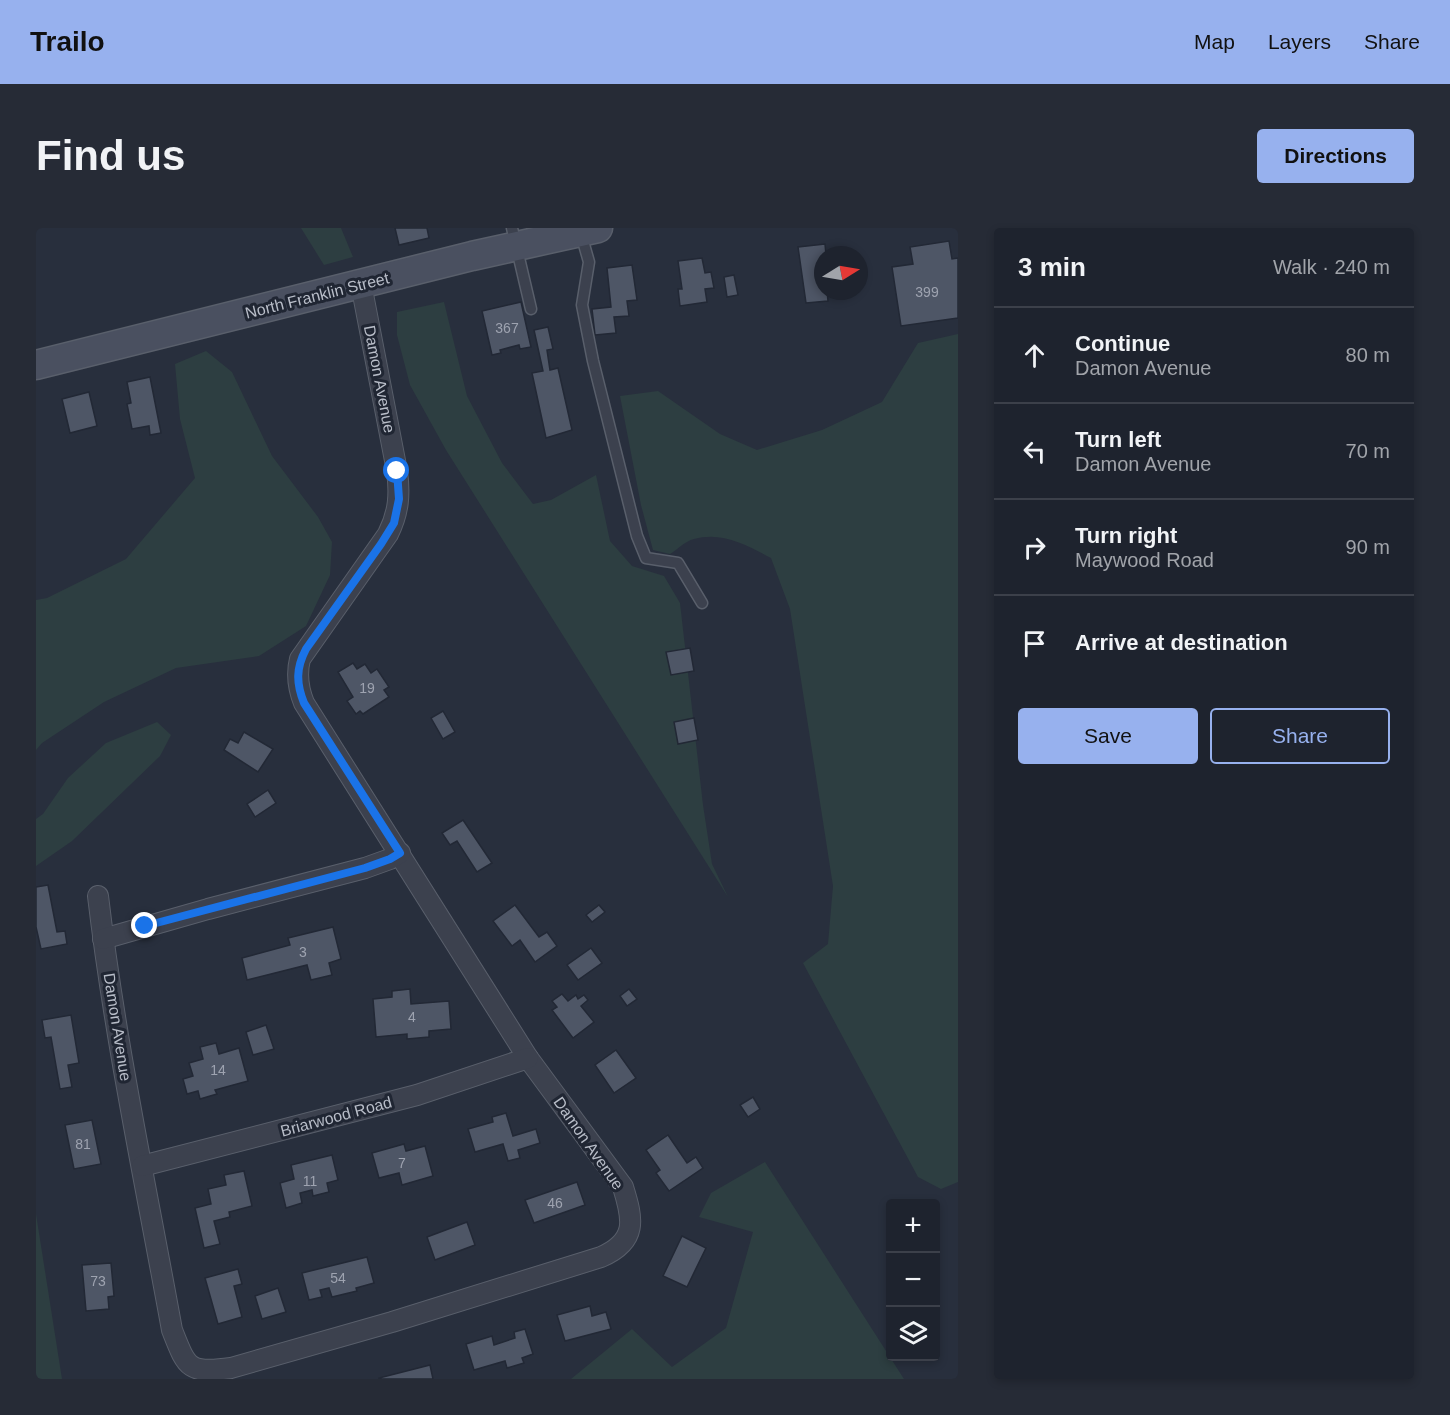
<!DOCTYPE html>
<meta charset="utf-8">
<style>
body{margin:0;font-family:Arial,sans-serif;background:#262b36;color:#f1f3f6}
.controls{position:absolute;right:18px;bottom:18px;display:grid;overflow:hidden;border-radius:6px;box-shadow:0 3px 9px #0003}
.controls button{width:54px;height:54px;display:grid;place-items:center;padding:0;border:0;border-bottom:2px solid #3c404a;background:#1e232e;color:#f1f3f6;font:30px sans-serif}
.compass{position:absolute;left:778px;top:18px;width:54px;height:54px;border-radius:50%;background:#1e232e;box-shadow:0 3px 9px #0003;rotate:79deg}
.stop{position:absolute;width:18px;height:18px;margin:-14px;border:4px solid #1a73e8;border-radius:50%;background:#fff}
.stop.end{background:#1a73e8;border-color:#fff;box-shadow:0 2px 6px #0008}
.list{margin:0;padding:0;list-style:none}
h2{display:flex;justify-content:space-between;align-items:center;height:78px;margin:0;padding:0 24px;font-size:26px}
h2 small{font-size:20px;font-weight:400;color:#a1a4aa}
.list li{display:grid;grid-template-columns:39px 1fr auto;gap:18px;align-items:center;box-sizing:border-box;height:96px;padding:0 24px;border-top:2px solid #3c404a}
.list b{display:block;font-size:22px;white-space:nowrap}
.list p{margin:0;font-size:20px;white-space:nowrap;color:#a1a4aa}
.list em{font-size:20px;font-style:normal;color:#a1a4aa}
.actions{display:flex;gap:12px;padding:18px 24px}
.actions a{flex:1;padding:14px 0;border:2px solid #97b1ee;border-radius:6px;text-align:center;font-size:21px;color:#97b1ee}
.actions .main{background:#97b1ee;color:#111}
.icon{flex:none;width:33px;height:33px;fill:none;stroke:currentColor;stroke-width:2;stroke-linecap:round;stroke-linejoin:round}
.map{position:relative;flex:none;width:922px;height:1151px;overflow:hidden;border-radius:6px}
header{display:flex;align-items:center;gap:36px;box-sizing:border-box;height:84px;padding:0 30px;background:#97b1ee;color:#111}
header strong{font-size:28px}
nav{display:flex;gap:33px;margin-inline-start:auto;font-size:21px}
.intro{display:flex;align-items:center;justify-content:space-between;box-sizing:border-box;height:144px;padding:0 36px}
h1{margin:0;font-size:42px}
.button{padding:15px 27px;border-radius:6px;background:#97b1ee;color:#111;font-size:21px;font-weight:700}
main{display:flex;gap:36px;padding:0 36px}
aside{flex:1;background:#1e232e;border-radius:6px;box-shadow:0 3px 9px #0003}
.map>svg:first-child{display:block}
.green{fill:#2d3e41}
.building{fill:#4e5666;stroke:#222835;stroke-width:1.5}
.lines{fill:none;stroke-linecap:round;stroke-linejoin:round}
.service-casing{stroke:#595f6b;stroke-width:13}
.minor-casing{stroke:#595f6b;stroke-width:22}
.secondary-casing{stroke:#595f6b;stroke-width:31}
.service{stroke:#3c414e;stroke-width:10}
.minor{stroke:#3c414e;stroke-width:20}
.secondary{stroke:#4a5060;stroke-width:28}
.route{stroke:#1a73e8;stroke-width:8}
.labels{text-anchor:middle;stroke-width:6;stroke-linejoin:round;paint-order:stroke}
.number-label{font-size:14px;fill:#9ea3b0}
.street-label{font-size:16px;fill:#b8bdc8;stroke:#202633}
</style>
<header>
<strong>Trailo</strong>
<nav><a>Map</a><a>Layers</a><a>Share</a></nav>
</header>
<div class="intro"><h1>Find us</h1><a class="button">Directions</a></div>
<main>
<div class="map">
<svg width="922" height="1151" viewBox="0 0 922 1151">
<rect width="100%" height="100%" fill="#282f3d"/>
<g class="green">
<polygon points="265,0 305,0 317,29 288,37"/>
<polygon points="408,74 431,168 466,235 497,276 515,272 560,247 574,313 596,338 628,348 644,375 667,577 676,636 692,669 410,222 374,157 361,107 361,84"/>
<path d="M922 106V954L905 961 882 949 767 735 792 716 797 658 754 381 735 330C711 317 686 303 658 311 649 313 641 322 634 326L617 322 605 277 584 168 622 163 684 206 721 222 786 202 846 174 882 115Z"/>
<polygon points="170,123 196,144 236,228 282,289 296,314 294,347 270,398 223,428 140,440 68,474 6,515 0,522 0,372 11,370 90,331 159,250 144,191 139,136"/>
<polygon points="121,494 135,507 124,528 36,613 0,638 0,591 7,586 32,550 70,515"/>
<polygon points="729,934 868,1151 535,1151 596,1101 636,1139 690,1100 717,1004 663,989 675,965"/>
<polygon points="0,986 26,1151 0,1151"/>
</g>
<g class="building">
<polygon points="359,0 391,0 393,10 363,17"/>
<polygon points="913,13 916,31 922,30 922,90 865,98 856,39 877,36 874,19"/>
<polygon points="789,16 790,27 787,27 787,63 791,63 792,73 770,75 762,19"/>
<polygon points="666,30 669,45 675,44 678,60 669,61 671,74 644,78 642,61 646,61 642,33"/>
<polygon points="596,37 601,72 591,73 593,88 578,89 580,105 559,107 556,81 575,79 571,40"/>
<polygon points="698,47 702,67 691,69 688,49"/>
<polygon points="485,74 495,119 484,121 483,117 464,122 465,125 456,127 446,83"/>
<polygon points="512,99 517,121 511,122 514,142 522,140 536,202 510,210 496,145 507,143 498,102"/>
<polygon points="114,149 125,205 114,207 113,198 96,201 91,176 95,175 91,154"/>
<polygon points="53,164 61,198 34,205 26,171"/>
<polygon points="654,420 658,443 635,447 630,424"/>
<polygon points="317,435 321,441 329,436 335,445 341,441 353,459 348,462 353,469 327,486 324,483 320,486 311,473 317,469 302,444"/>
<polygon points="407,483 419,504 407,511 395,490"/>
<polygon points="658,490 662,512 642,516 638,494"/>
<polygon points="208,504 237,521 222,544 188,522 194,511 202,515"/>
<polygon points="232,562 240,575 219,589 211,576"/>
<polygon points="427,592 456,635 441,644 421,613 414,617 406,605"/>
<polygon points="12,657 21,704 29,703 31,716 5,721 0,699 0,659"/>
<polygon points="479,677 503,709 511,704 521,718 499,734 484,712 476,718 457,693"/>
<polygon points="563,677 569,684 556,694 550,687"/>
<polygon points="297,699 305,731 293,735 296,747 275,752 271,737 211,752 206,730 254,717 252,710"/>
<polygon points="555,720 566,735 542,752 531,737"/>
<polygon points="374,761 375,776 413,773 415,801 393,803 393,809 371,811 371,806 340,809 337,771 356,769 356,763"/>
<polygon points="593,761 601,771 591,778 584,768"/>
<polygon points="526,766 532,773 540,767 542,771 548,767 552,772 545,778 558,794 537,810 516,782 521,779 516,773"/>
<polygon points="35,787 43,835 32,837 36,859 24,861 15,809 9,810 6,792"/>
<polygon points="230,797 238,821 217,827 210,804"/>
<polygon points="180,815 183,826 203,820 212,853 179,862 181,866 164,871 162,863 151,866 147,851 157,848 153,835 167,831 164,819"/>
<polygon points="580,822 600,850 578,865 559,837"/>
<polygon points="717,869 724,881 712,889 704,877"/>
<polygon points="470,885 477,908 500,901 504,915 482,922 484,930 472,933 467,916 439,924 432,901 457,894 456,889"/>
<polygon points="56,892 65,936 38,941 29,897"/>
<polygon points="632,907 651,935 660,929 667,940 633,963 620,945 624,942 610,922"/>
<polygon points="368,916 370,923 389,918 397,948 366,957 363,945 343,950 336,925"/>
<polygon points="296,927 302,952 291,955 293,964 277,968 276,962 264,965 266,975 250,980 244,955 258,951 255,937"/>
<polygon points="208,943 216,978 193,984 194,989 178,993 184,1016 168,1020 159,980 175,976 172,961 190,957 188,947"/>
<polygon points="541,954 549,977 498,995 489,972"/>
<polygon points="431,994 439,1017 399,1032 391,1009"/>
<polygon points="646,1008 670,1020 651,1059 627,1048"/>
<polygon points="331,1029 338,1055 320,1060 321,1063 296,1069 293,1060 284,1062 286,1069 273,1072 266,1045"/>
<polygon points="75,1035 78,1068 72,1069 73,1081 50,1083 46,1037"/>
<polygon points="202,1041 206,1056 198,1058 206,1089 182,1096 169,1050"/>
<polygon points="242,1060 250,1084 226,1091 219,1068"/>
<polygon points="554,1078 556,1088 570,1084 575,1101 529,1113 521,1087"/>
<polygon points="489,1101 497,1126 486,1130 488,1135 471,1140 469,1133 438,1142 430,1116 456,1108 458,1117 479,1110 478,1104"/>
<polygon points="394,1137 397,1151 343,1151 343,1150"/>
</g>
<g class="lines">
<g class="service-casing">
<g id="service">
<polyline points="476,0 495,81"/>
<polyline points="545,6 553,34 546,77 557,133 601,308 610,330 642,335 666,375"/>
</g>
</g>
<g class="minor-casing">
<g id="minor">
<path d="M62 668C79 813 110 958 136 1102 151 1140 152 1146 195 1140L356 1094 565 1029C602 1013 597 991 587 959L492 830 268 475C262 460 260 447 264 431L352 306C363 284 364 266 361 243L325 56"/>
<polyline points="67,711 172,681 329,640 354,631 364,625"/>
<polyline points="106,938 381,867 492,830"/>
</g>
</g>
<g class="secondary-casing">
<polyline id="secondary" points="0,137 436,28 562,0"/>
</g>
<use href="#service" class="service"/>
<use href="#minor" class="minor"/>
<use href="#secondary" class="secondary"/>
</g>
<g class="lines">
<path class="route" d="M109 698 329 640 354 631 364 625 268 475C260 455 260 440 270 421L345 316 358 295 363 271 361 243"/>
</g>
<g class="labels">
<g class="number-label">
<text x="891" y="69">399</text>
<text x="471" y="105">367</text>
<text x="331" y="465">19</text>
<text x="267" y="729">3</text>
<text x="376" y="794">4</text>
<text x="182" y="847">14</text>
<text x="47" y="921">81</text>
<text x="366" y="940">7</text>
<text x="274" y="958">11</text>
<text x="519" y="980">46</text>
<text x="302" y="1055">54</text>
<text x="62" y="1058">73</text>
</g>
<g class="street-label">
<text transform="translate(281 67) rotate(-14)" y="6">North Franklin Street</text>
<text transform="translate(344 151) rotate(79)" y="6">Damon Avenue</text>
<text transform="translate(82 799) rotate(81)" y="6">Damon Avenue</text>
<text transform="translate(300 888) rotate(-15)" y="6">Briarwood Road</text>
<text transform="translate(553 915) rotate(55)" y="6">Damon Avenue</text>
</g>
</g>
</svg>
<div class="controls">
<button>+</button>
<button>−</button>
<button><svg class="icon" aria-label="layers" viewBox="0 0 24 24"><path d="M12 4l9 5-9 5-9-5zM3 14l9 5 9-5"/></svg></button>
</div>
<svg class="compass" viewBox="-18 -18 36 36"><path d="M0-13l5 13h-10z" fill="#e53935"/><path d="M0 13l5-13h-10z" fill="#a1a4aa"/></svg>
<div class="stop" style="left:361px;top:243px"></div>
<div class="stop end" style="left:109px;top:698px"></div>
</div>
<aside>
<h2>3 min<small>Walk · 240 m</small></h2>
<ul class="list">
<li><svg class="icon" aria-label="ahead" viewBox="0 0 24 24"><path d="M12 20V5M6 11l6-6 6 6"/></svg><div><b>Continue</b><p>Damon Avenue</p></div><em>80 m</em></li>
<li><svg class="icon" aria-label="left" viewBox="0 0 24 24"><path d="M17 20v-9H6M10 6l-5 5 5 5"/></svg><div><b>Turn left</b><p>Damon Avenue</p></div><em>70 m</em></li>
<li><svg class="icon" aria-label="right" viewBox="0 0 24 24"><path d="M7 20v-9h11M14 6l5 5-5 5"/></svg><div><b>Turn right</b><p>Maywood Road</p></div><em>90 m</em></li>
<li><svg class="icon" aria-label="arrive" viewBox="0 0 24 24"><path d="M6 21V4h12l-3 4 3 4H6"/></svg><div><b>Arrive at destination</b></div></li>
</ul>
<div class="actions"><a class="main">Save</a><a>Share</a></div>
</aside>
</main>
